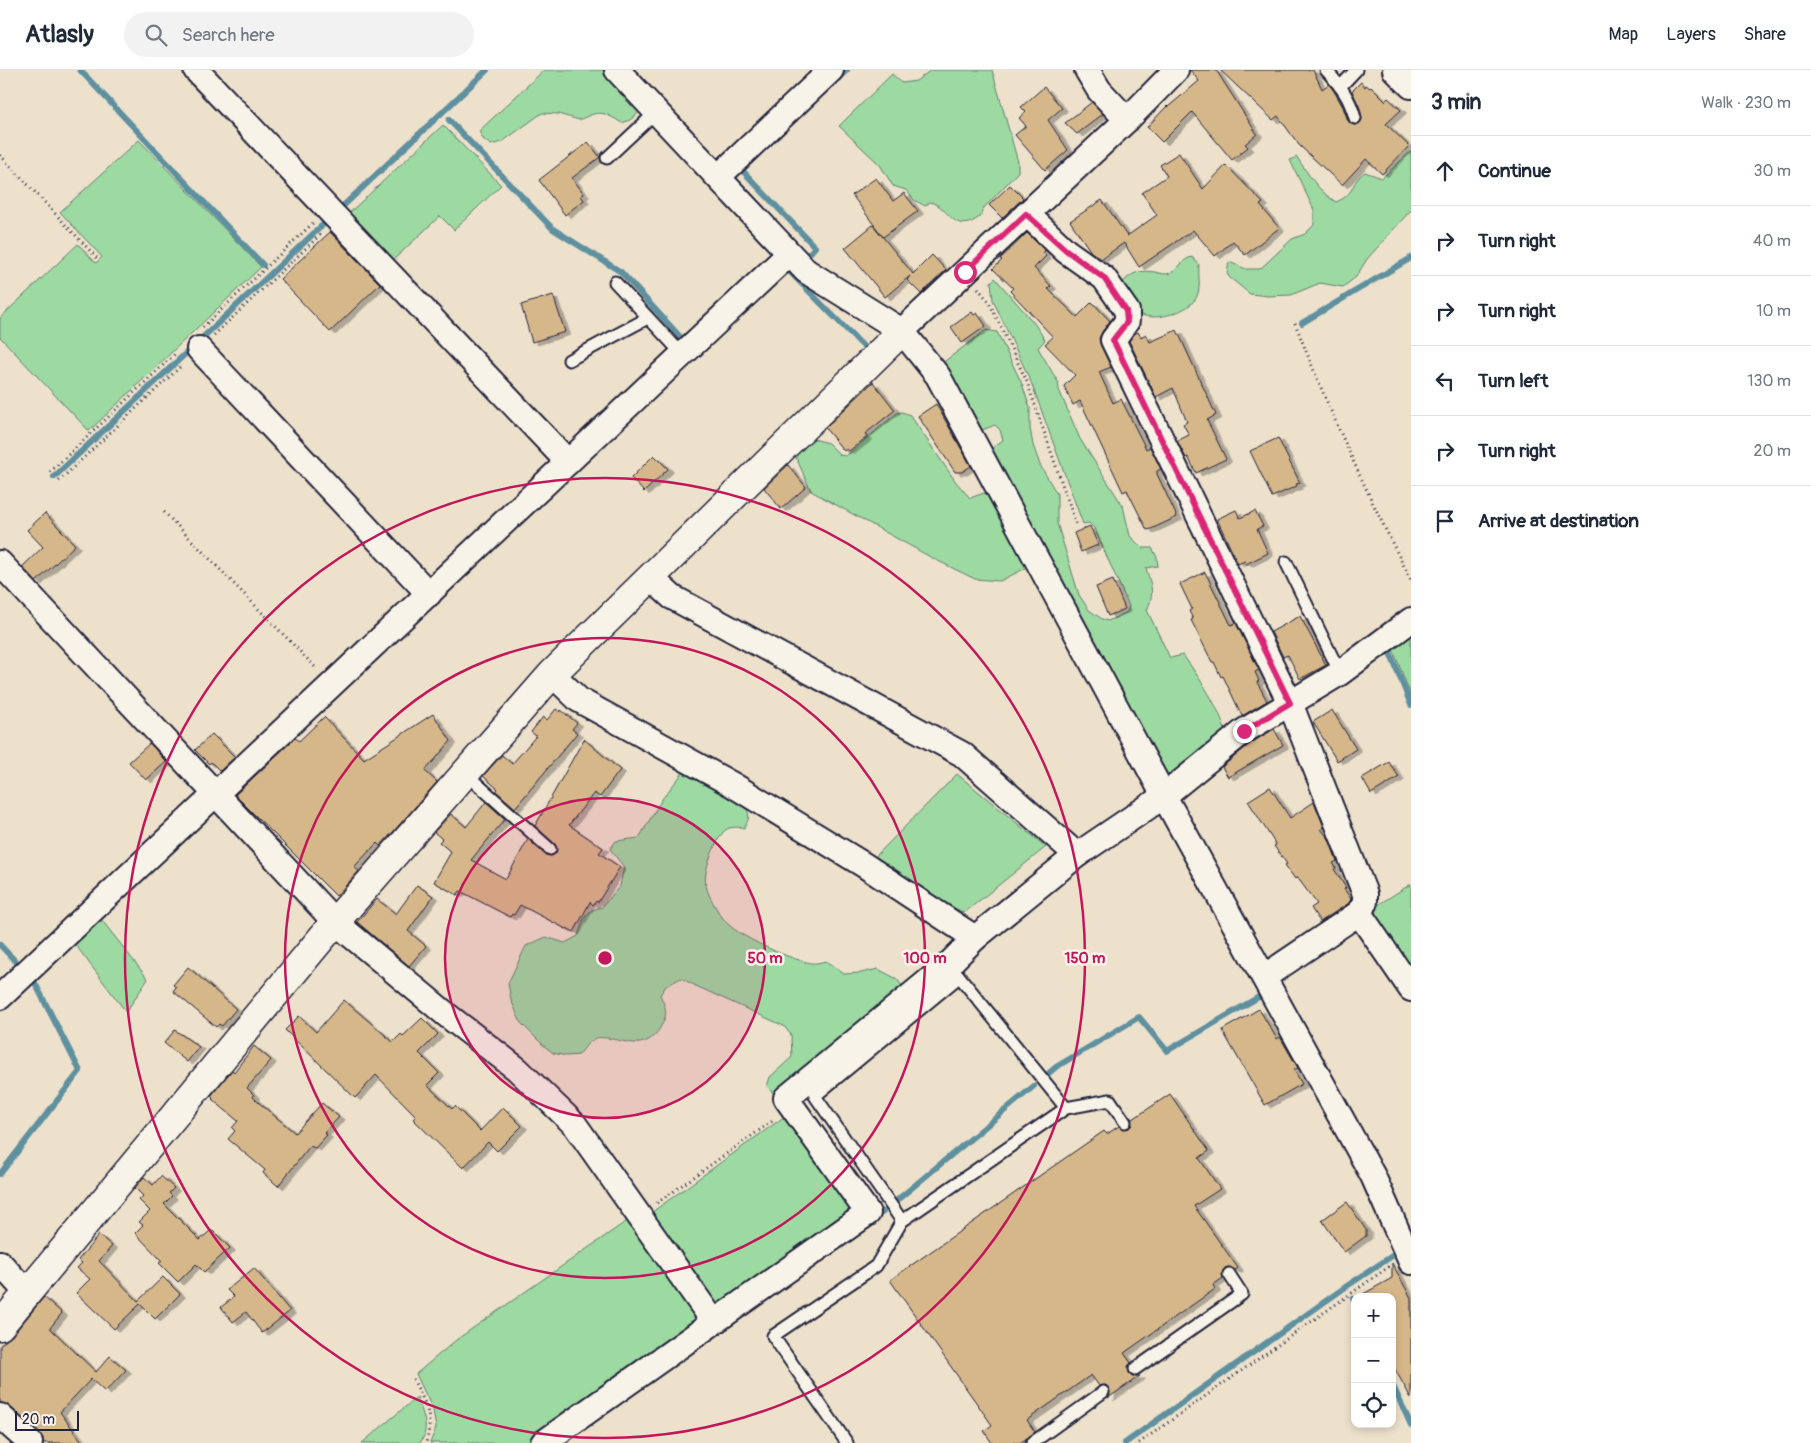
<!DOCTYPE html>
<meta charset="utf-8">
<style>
body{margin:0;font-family:Pangolin,sans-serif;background:#f2f2f3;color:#1f2937}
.controls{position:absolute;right:15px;bottom:15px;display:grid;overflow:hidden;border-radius:10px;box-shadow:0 2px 8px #0003}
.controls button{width:45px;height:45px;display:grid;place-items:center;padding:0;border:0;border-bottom:1px solid #e0e1e3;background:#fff;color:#1f2937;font:25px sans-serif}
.scale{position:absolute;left:15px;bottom:12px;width:64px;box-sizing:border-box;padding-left:5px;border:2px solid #22223b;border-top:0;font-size:14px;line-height:18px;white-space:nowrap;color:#22223b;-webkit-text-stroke:4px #f7f3e8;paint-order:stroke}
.stop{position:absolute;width:15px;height:15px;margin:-11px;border:4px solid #db2777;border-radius:50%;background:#fff}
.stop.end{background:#db2777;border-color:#fff;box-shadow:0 1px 5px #0008}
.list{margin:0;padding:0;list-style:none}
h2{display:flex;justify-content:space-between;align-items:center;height:65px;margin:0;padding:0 20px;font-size:21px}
h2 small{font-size:16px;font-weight:400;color:#747a83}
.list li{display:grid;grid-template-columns:32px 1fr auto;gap:15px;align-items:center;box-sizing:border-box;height:70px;padding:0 20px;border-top:1px solid #e0e1e3}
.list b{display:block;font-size:19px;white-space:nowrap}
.list em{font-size:16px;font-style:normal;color:#747a83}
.icon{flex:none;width:28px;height:28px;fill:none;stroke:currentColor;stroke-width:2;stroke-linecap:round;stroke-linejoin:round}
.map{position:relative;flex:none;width:1411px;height:1373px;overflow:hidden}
header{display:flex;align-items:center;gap:30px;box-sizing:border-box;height:70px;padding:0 25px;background:#fff;border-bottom:1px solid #e0e1e3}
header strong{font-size:24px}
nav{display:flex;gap:28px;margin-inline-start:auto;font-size:18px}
.search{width:350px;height:45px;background:#f2f2f3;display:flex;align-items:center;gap:12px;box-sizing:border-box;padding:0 18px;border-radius:28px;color:#747a83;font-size:19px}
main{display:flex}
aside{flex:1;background:#fff}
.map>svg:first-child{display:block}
.green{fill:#9cdaa2;stroke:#5f7e6e}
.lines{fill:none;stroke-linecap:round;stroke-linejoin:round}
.stream{stroke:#5f909f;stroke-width:6}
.building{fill:#d6b78a;stroke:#22223b;filter:url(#shadow)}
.lane-casing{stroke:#22223b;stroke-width:15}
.street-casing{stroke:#22223b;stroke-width:28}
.secondary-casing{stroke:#22223b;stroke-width:31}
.path{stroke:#22223b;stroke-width:3;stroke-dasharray:1 4;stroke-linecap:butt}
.lane{stroke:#f7f3e8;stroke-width:11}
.street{stroke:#f7f3e8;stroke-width:24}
.secondary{stroke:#f7f3e8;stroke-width:28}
.route{stroke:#db2777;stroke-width:6}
.ring{fill:none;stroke:#c2185b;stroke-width:2.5}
.centre{fill:#c2185b;stroke:#f7f3e8;stroke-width:2.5}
.ring-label{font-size:15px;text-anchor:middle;font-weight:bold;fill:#c2185b;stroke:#f7f3e8;stroke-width:5;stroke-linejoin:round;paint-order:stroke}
</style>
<header>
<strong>Atlasly</strong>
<div class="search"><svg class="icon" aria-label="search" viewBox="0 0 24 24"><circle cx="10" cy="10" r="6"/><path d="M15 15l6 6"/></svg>Search here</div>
<nav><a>Map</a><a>Layers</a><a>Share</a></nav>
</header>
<main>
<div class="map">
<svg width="1411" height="1373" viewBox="0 0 1411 1373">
<defs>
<filter id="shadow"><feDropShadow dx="5.5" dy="3" stdDeviation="0" flood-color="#0004"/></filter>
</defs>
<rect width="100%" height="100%" fill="#ede1cc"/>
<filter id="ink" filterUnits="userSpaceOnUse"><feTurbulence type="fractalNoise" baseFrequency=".02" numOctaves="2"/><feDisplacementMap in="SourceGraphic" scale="10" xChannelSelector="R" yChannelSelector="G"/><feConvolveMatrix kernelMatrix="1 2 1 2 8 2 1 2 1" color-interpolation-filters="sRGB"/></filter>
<g filter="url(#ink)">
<g class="green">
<path d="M544 0H604L642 40 630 50 622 53C602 41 600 40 579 50L558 44 542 43 502 72 491 75 483 69 479 61Z"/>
<path d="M931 0H992L1018 92V102L982 140 981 146C953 168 950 136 930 132L925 136 914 130 906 120 893 116 880 95 839 56 892 4 902 13 916 11Z"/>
<polygon points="443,55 501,115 454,160 440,146 389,194 345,147"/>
<polygon points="139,70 261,197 89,361 0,267 0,248 78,174 96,193 102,187 60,142"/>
<path d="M1411 82V140L1367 189 1356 207 1343 217 1320 213 1291 225 1268 226 1250 224 1229 207 1227 203 1229 192 1246 199H1260L1292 169 1305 164 1314 155V140L1290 90 1297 87C1307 103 1319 122 1336 132 1356 124 1350 112 1365 102L1382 108 1409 83Z"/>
<path d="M1192 187 1199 195C1198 204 1201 218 1197 226 1191 241 1160 250 1145 246 1132 243 1123 225 1123 212 1133 202 1140 200 1155 202 1158 203 1163 204 1166 204 1178 203 1181 189 1192 187Z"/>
<path d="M995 208 1034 253 1045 270 1038 278 1058 312 1059 320 1080 369 1123 436 1130 466 1142 478H1152L1157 487 1158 496 1146 498C1151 515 1155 523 1147 540L1170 588 1183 585C1198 606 1222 640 1226 665L1172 712 1166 707 988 381 1003 370 1000 360 995 355 977 362 942 298 945 291 986 260 997 262 1022 314 1030 338V358L1033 375 1040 395 1057 424V453L1079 525 1089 540 1102 549 1108 551 1127 542 1129 536 1094 458 1089 453 1083 454 1031 312 993 230 991 212Z"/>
<polygon points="902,342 910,345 956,412 970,428 984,423 993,425 1029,494 1024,499 1000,511 975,509 934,489 811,421 795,385 804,375 814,369 828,373 840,385 846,386 897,343"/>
<polygon points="1411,559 1411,626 1391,574"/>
<path d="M685 700C699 708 741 726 747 740 751 747 747 752 744 758 726 755 723 760 715 776 710 787 703 804 706 816 709 828 721 848 730 856 747 870 789 889 811 893 815 894 821 892 826 891L844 904 861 903 878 899 897 909 905 920 775 1025 767 1017 770 1007 792 987 791 965 784 956 696 916 681 908 666 916 660 925C667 940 668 944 660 958 645 982 629 971 607 968 604 968 599 967 596 968 588 971 584 979 579 985L566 986 553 983 542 974 521 953 511 930 508 913 526 876 546 867 565 873 578 866 584 848 592 840 602 837 620 816 624 797 610 779 616 771 639 768 662 729Z"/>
<polygon points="957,704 1046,777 964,843 870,792"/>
<polygon points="1411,814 1411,905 1368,841"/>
<polygon points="97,844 148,909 126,942 71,869"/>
<polygon points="788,1044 854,1143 717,1241 648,1145"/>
<polygon points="634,1146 702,1249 528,1373 430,1373 436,1358 433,1340 416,1304 456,1270"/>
<path d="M417 1327C422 1342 431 1359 420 1373H362Z"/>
</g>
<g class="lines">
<g class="stream">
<polyline points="80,0 263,195"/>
<polyline points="834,12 847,0"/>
<polyline points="449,50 553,159 621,202 683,270 687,268"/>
<polyline points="747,95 742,100 815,177 808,185"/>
<polyline points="342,137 487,0"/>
<polyline points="788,200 862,275"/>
<polyline points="1302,253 1411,188"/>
<polyline points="54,407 328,150"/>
<polyline points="1389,580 1411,635"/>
<polyline points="0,875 20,896"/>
<polyline points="1049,1003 1056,997 1139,947 1167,981 1262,925"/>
<polyline points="0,1104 80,1001 33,909"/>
<polyline points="896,1131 1034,1016"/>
<polyline points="872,1149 883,1142"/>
<polyline points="1353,1229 1355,1233"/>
<polyline points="1392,1314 1411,1355"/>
<polyline points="1125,1373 1347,1216 1395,1184"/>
</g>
</g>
<g class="building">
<polygon points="1190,0 1216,0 1257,64 1245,74 1248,77 1232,90 1192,42 1162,72 1147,57 1167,36 1168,37 1199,11"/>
<polygon points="1220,0 1313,0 1322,19 1329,14 1334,21 1343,37 1348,51 1354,55 1360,53 1362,49 1360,38 1352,21 1361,12 1365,17 1366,15 1370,18 1371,17 1385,31 1388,28 1401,40 1386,54 1409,76 1382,104 1366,89 1342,115 1299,75 1278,46 1273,50"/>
<polygon points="1044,17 1062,38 1048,50 1068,80 1045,100 1015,65 1026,56 1019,48 1026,42 1021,37"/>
<polygon points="1092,32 1103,44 1077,64 1065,53"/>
<polygon points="588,72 600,87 572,108 584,124 581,126 584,130 565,145 539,110"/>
<polygon points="1179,83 1203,119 1226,95 1263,133 1260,135 1279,158 1245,185 1233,171 1215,186 1193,160 1139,197 1124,173 1101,189 1091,182 1070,151 1102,130 1127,166 1157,145 1142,123 1167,106 1160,95"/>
<polygon points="876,108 893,131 904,123 918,141 883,167 852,125"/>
<polygon points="1010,115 1023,128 1002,148 989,135"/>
<polygon points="873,155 913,204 932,185 946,200 921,224 907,210 910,206 885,227 845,178"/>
<polygon points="330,162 380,214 330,262 280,209"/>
<polygon points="1027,163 1045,181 1043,183 1046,186 1034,198 1051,216 1048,219 1077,247 1092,232 1110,251 1102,262 1099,269 1101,276 1111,297 1099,302 1113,333 1121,329 1146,379 1150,377 1161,399 1157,401 1157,404 1177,447 1151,459 1147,460 1127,420 1123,422 1083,337 1080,331 1073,335 1064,316 1075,305 1045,274 1053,267 1010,221 1013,218 993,199 1002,190 1000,189"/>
<polygon points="553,225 565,262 532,272 521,235"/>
<polygon points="972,242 974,245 977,243 986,256 962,273 951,257"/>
<polygon points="1177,260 1216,345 1207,350 1226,389 1196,403 1188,387 1186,388 1177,371 1189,365 1183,354 1187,352 1173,318 1156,327 1129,271 1134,264 1138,262 1141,267 1146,264 1150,272"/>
<polygon points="873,312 895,340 865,364 867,367 849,381 847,379 844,381 825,358"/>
<polygon points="936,334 971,396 962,402 955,402 918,346"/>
<polygon points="1278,368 1300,413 1296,414 1297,416 1272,427 1250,381"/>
<polygon points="654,385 668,399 644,422 631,408"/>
<polygon points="788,395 806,417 781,439 764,418"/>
<polygon points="1236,440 1240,448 1255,441 1263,456 1257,459 1268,483 1246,494 1245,491 1238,494 1217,449"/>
<polygon points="45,443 75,475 36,512 22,497 43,477 27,460"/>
<polygon points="1090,456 1098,475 1081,482 1074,463"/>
<polygon points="1205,502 1231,555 1236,553 1259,600 1255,602 1259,611 1257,612 1267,631 1242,646 1223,606 1221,607 1214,592 1212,592 1191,550 1193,549 1189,541 1192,539 1180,514"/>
<polygon points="1113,510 1125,539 1108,546 1096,517"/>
<polygon points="1300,546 1326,595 1300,609 1288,585 1283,587 1271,562"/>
<polygon points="556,639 560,642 561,640 577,653 572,659 577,663 515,738 496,721 498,719 483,706 502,685 512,694 536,666 531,662 543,647 547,650"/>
<polygon points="1332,640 1356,679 1337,691 1313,652"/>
<polygon points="433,644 451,671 425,701 437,712 393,762 380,776 377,773 354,797 359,801 336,826 235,725 295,668 299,671 324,647 364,689"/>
<polygon points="1274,659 1283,675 1228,707 1222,697 1251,673"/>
<polygon points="212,664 235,687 220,701 211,692 209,694 195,680"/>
<polygon points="584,669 620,700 600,727 594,723 569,755 603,778 599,783 620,797 598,832 596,831 593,835 590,832 574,862 567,858 566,859 520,835 514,845 512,844 510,847 460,821 457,825 434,812 451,782 439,772 442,769 434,762 451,744 466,757 486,732 505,749 471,790 506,809 528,769 545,785 552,786 555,784 557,780 555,774 535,756"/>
<polygon points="150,673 166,692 146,710 129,692"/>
<polygon points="1389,692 1399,707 1371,724 1362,708"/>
<polygon points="1270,717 1290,748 1314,732 1324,757 1321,759 1329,769 1337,791 1333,793 1336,798 1334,799 1346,818 1344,819 1351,829 1349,833 1320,852 1311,838 1317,834 1297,807 1295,809 1285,795 1287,794 1274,776 1276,775 1248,731"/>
<polygon points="417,815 433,826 408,861 426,876 409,896 357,852 377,829 396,844"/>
<polygon points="188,897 236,939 222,956 219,954 216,957 173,921 176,917 173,915"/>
<polygon points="344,930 393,972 401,964 403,966 422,948 438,964 419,983 439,1003 427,1015 452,1039 455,1036 480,1061 503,1037 522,1056 497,1081 488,1072 463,1098 413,1049 416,1046 376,1005 355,1028 285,960 299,946 316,962"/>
<polygon points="1259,939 1277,969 1280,967 1298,998 1294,1000 1302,1014 1265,1035 1222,960"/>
<polygon points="175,960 199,977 187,992 164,973"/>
<polygon points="254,976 271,990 247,1018 254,1025 253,1027 258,1032 295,1063 322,1033 339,1047 324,1063 327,1065 315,1078 310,1076 278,1116 263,1103 265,1100 228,1069 235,1061 232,1058 238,1051 212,1029 213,1028 211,1026 232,1000 234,1002"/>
<polygon points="1170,1024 1209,1081 1199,1088 1220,1119 1194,1136 1238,1198 1235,1200 1229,1197 1225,1198 1222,1204 1223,1208 1213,1215 1215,1219 1124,1283 1131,1293 1128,1296 1129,1303 1132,1306 1140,1306 1108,1328 1110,1325 1109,1318 1106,1315 1099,1316 1091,1305 1027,1350 1035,1362 1020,1373 992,1373 984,1361 992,1355 890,1210 1104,1061 1107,1064 1119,1056 1122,1059 1129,1058 1132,1055 1131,1048 1133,1049"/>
<polygon points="161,1106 174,1118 169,1123 172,1126 164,1134 200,1170 211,1160 212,1162 213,1161 230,1178 204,1202 196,1194 178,1212 159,1193 162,1191 135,1163 143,1155 139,1152 150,1141 139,1130 143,1126 135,1118 144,1107 153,1115"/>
<polygon points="1347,1132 1366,1160 1366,1166 1344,1182 1322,1150"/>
<polygon points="99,1165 112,1176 99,1191 138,1231 163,1207 180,1224 155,1249 140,1234 114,1259 76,1223 90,1209 77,1198 82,1193 78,1190"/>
<polygon points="1392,1193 1411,1228 1411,1328 1392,1294 1392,1227 1358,1227 1392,1208"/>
<polygon points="254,1198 290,1241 262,1263 246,1242 233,1252 221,1237 234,1227 227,1220"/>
<polygon points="44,1227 62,1243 50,1258 96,1302 110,1286 126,1300 105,1322 91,1309 60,1342 83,1373 43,1373 43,1368 39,1363 9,1336 0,1333 0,1275 12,1266"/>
</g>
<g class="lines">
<g class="lane-casing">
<g id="lane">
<path d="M1326 0C1341 17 1349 26 1355 48"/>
<polyline points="1340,17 1356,0"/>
<polyline points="607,88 656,42"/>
<polyline points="615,212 683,285"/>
<polyline points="569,290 648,248"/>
<polyline points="1286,492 1340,603"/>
<polyline points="465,703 550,779"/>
<polyline points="955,901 1066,1038"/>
<polyline points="902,1151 815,1026 959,907"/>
<polyline points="1135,1299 1242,1224 1229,1204"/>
<polyline points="847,1373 773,1266 876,1196 902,1151 1066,1038 1110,1030 1125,1052"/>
<polyline points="1032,1373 1103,1322"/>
</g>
</g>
<g class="street-casing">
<g id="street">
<polyline points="196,0 568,392"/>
<polyline points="617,0 806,201 902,261 938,306 1164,726 1373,1106 1411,1192"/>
<polyline points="1087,0 1099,20 1127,50"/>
<polyline points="1395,0 1411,16"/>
<polyline points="718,107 831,0"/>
<polyline points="1027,144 1066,181 1104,208 1127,241 1127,251 1113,270 1290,633 1365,824 1365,832 1359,843"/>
<polyline points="902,261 1127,50 1176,0"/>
<polyline points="199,279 429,524"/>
<polyline points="0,493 335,852 448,946 517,999 575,1055 714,1252"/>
<polyline points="651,508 672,527 962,684 1077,785"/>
<polyline points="552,604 579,630 733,715 864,795 975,868"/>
<polyline points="1264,907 1359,843 1411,919"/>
<polyline points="0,927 789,184"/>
<polyline points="0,1193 27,1223"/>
<polyline points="0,1346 30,1373"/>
<polyline points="543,1373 868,1143 786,1028 949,894 975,868 1077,785 1164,726 1244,661 1340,603 1411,550"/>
</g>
</g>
<g class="secondary-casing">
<polyline id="secondary" points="0,1256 335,852 552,604 902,261"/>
</g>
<g class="path">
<polyline points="0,85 97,188"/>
<polyline points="978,218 989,232 1027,312 1077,457"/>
<path d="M1295 253C1329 341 1368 426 1411 510"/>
<polyline points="203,257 313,153"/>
<polyline points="214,265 321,164"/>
<polyline points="50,402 177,282"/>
<polyline points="59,411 182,295"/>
<polyline points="164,442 317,599"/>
<polyline points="657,1133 774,1050"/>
<path d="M413 1309C425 1333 434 1345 426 1373"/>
<polyline points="1139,1373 1390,1196"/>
</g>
<use href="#lane" class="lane"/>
<use href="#street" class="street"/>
<use href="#secondary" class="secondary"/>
</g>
</g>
<g class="lines" filter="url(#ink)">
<polyline class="route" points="965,202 1026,144 1066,180 1104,208 1126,241 1127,252 1113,270 1290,633 1244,661"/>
</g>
<circle cx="605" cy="888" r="160" fill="#c2185b" fill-opacity=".12"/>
<g class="ring">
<circle cx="605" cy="888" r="160"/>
<circle cx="605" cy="888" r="320"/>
<circle cx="605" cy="888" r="480"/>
</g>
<circle cx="605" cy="888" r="8" class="centre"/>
<g class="ring-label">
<text x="765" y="893">50 m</text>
<text x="925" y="893">100 m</text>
<text x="1085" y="893">150 m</text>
</g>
</svg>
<div class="controls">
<button>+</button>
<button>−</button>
<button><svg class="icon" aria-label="locate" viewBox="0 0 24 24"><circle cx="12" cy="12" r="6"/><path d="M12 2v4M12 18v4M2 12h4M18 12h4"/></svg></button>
</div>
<div class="scale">20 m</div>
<div class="stop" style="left:965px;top:202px"></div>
<div class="stop end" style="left:1244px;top:661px"></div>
</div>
<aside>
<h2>3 min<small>Walk · 230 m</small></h2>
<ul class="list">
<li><svg class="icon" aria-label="ahead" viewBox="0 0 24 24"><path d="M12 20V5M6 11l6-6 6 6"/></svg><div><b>Continue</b></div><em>30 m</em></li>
<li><svg class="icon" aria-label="right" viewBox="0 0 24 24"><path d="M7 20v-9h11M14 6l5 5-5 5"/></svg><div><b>Turn right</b></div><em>40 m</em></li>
<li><svg class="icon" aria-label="right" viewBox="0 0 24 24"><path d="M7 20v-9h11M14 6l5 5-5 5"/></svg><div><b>Turn right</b></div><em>10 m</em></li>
<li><svg class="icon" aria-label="left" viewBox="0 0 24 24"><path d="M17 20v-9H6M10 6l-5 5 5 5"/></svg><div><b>Turn left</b></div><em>130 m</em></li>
<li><svg class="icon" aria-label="right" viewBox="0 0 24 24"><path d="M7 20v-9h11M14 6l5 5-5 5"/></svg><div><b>Turn right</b></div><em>20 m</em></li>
<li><svg class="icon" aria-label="arrive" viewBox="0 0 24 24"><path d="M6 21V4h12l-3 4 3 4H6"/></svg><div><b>Arrive at destination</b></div></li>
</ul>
</aside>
</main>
